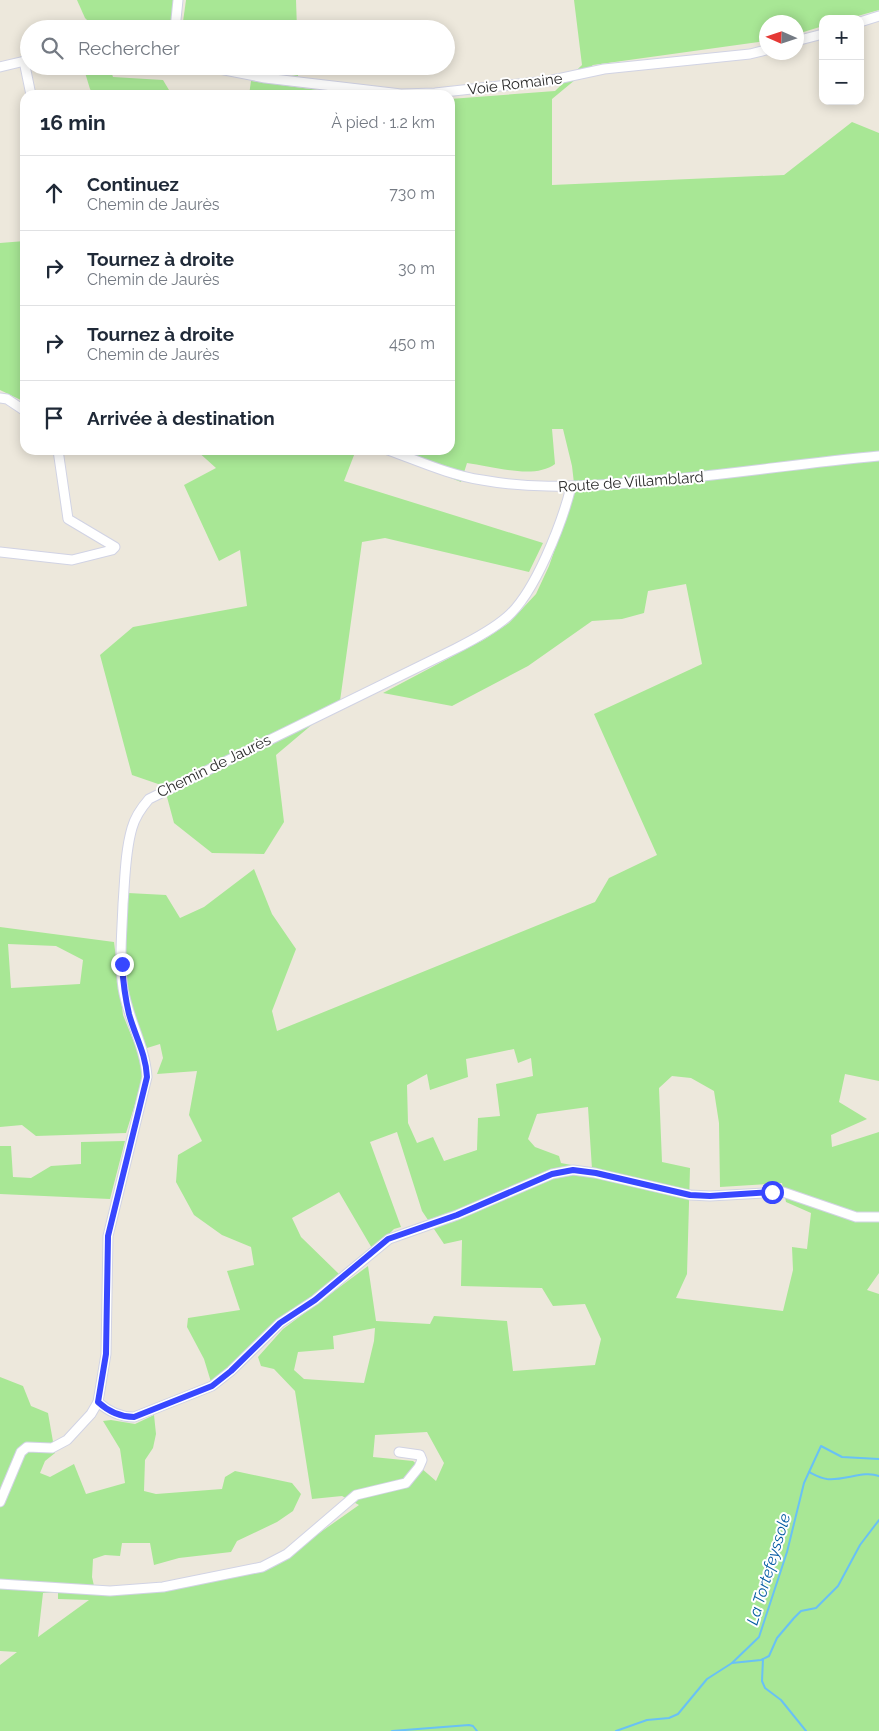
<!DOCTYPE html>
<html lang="fr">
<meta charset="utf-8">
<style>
body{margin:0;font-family:Raleway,sans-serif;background:#f6f6f7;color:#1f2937}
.controls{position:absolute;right:15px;top:15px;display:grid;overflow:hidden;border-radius:10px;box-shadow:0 2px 12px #0003}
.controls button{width:45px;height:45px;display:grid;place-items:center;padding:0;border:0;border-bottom:1px solid #e0e1e3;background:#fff;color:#1f2937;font:25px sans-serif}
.compass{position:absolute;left:759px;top:15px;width:45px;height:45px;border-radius:50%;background:#fff;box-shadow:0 2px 12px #0003;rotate:273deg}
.stop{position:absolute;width:15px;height:15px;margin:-11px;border:4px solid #3747ff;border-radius:50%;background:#fff}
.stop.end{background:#3747ff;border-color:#fff;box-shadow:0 1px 5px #0008}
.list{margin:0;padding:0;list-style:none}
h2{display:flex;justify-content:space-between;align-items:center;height:65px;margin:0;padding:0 20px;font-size:21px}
h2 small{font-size:16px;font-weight:400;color:#747a83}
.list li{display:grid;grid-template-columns:32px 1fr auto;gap:15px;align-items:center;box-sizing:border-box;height:75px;padding:0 20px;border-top:1px solid #e0e1e3}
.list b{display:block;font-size:19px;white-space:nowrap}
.list p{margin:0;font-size:16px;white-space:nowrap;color:#747a83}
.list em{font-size:16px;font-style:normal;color:#747a83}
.icon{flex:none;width:28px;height:28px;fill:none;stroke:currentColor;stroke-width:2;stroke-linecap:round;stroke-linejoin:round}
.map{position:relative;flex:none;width:879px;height:1731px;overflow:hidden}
.search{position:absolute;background:#fff;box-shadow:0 2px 12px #0003;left:20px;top:20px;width:435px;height:55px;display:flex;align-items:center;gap:12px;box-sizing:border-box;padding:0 18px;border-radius:28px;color:#747a83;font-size:19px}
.panel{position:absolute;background:#fff;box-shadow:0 2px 12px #0003;left:20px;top:90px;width:435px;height:365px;border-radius:15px}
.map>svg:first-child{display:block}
.green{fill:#a8e795;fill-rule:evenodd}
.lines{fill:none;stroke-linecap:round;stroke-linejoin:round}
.stream{stroke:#69c1f5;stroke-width:2}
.minor-casing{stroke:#d1d3e4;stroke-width:11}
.minor{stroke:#fff;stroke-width:9}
.route{stroke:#3747ff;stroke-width:6}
.labels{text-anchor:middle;stroke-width:4;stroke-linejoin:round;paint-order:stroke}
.street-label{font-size:15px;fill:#2b2b2b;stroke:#fff}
.water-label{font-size:16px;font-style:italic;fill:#065ca3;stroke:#fff}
</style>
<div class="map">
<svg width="879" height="1731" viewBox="0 0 879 1731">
<rect width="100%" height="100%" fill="#ede8dc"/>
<g class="green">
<polygon points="77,0 173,0 171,29 96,29 85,18"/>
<polygon points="186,0 296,0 297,29 182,29"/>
<path d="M574 0H879V10L847 19H823V26L797 34 796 22H766V41L593 65 552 99V185L784 175 852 122 879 133V1081L845 1074 839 1102 867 1119 831 1135 832 1147 879 1132V1273L867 1290 879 1294V1731H0V1665L17 1652 0 1651V1377L23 1386 31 1406 48 1413 55 1453 45 1461 40 1473 50 1477 74 1464 86 1494 125 1483 120 1449 103 1421 111 1420 135 1424 154 1415 156 1434 153 1448 145 1460 144 1491 156 1494 222 1489 225 1477 235 1471 292 1483 301 1494 293 1511 277 1522 237 1541 231 1552 179 1558 154 1565 150 1543H122L120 1556 105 1555 93 1559 92 1577 96 1595 101 1592 267 1570 359 1505 342 1496 312 1499 295 1391 274 1369 261 1366 258 1357 283 1329 368 1266 376 1321 430 1324 434 1316 507 1321 513 1371 595 1365 601 1339 585 1304 553 1306 542 1288 461 1286 462 1240 444 1244 422 1211 397 1132 370 1142 401 1227 394 1229 373 1250 339 1192 292 1218 301 1237 340 1275 228 1371 211 1382 204 1359 187 1327 188 1318 240 1310 227 1271 254 1265 251 1247 222 1235 194 1215 176 1182 178 1155 202 1141 189 1115 197 1071 157 1074 163 1058 160 1044 147 1048C142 1036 135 1024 132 1012 121 972 125 934 128 893L166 895 180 918 204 907 254 869 272 914 296 949 272 1011 277 1031 595 902 609 878 657 855 594 714 702 664 686 584 648 591 644 613 622 619 592 621 528 666 452 706 383 693 485 639 509 623 536 594 549 566 575 492 572 466 563 429H552L555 464C534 480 492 466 467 463L461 482 379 450H450V99L555 91 582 65ZM514 1049 518 1063 531 1058 533 1076 496 1084 500 1116 478 1118 477 1150 444 1161 433 1137 417 1143 408 1123 407 1085 427 1074 430 1090 468 1077 466 1059ZM672 1076 691 1078 714 1091 719 1123 720 1187 782 1183 786 1202 811 1213 807 1249 792 1247 793 1270 783 1311 676 1298 687 1274 690 1168 662 1162 659 1088ZM588 1107 592 1169 561 1163 559 1156 535 1147 528 1139 537 1114ZM375 1328 374 1341 364 1383 304 1379 294 1370 298 1352 334 1349 333 1336ZM427 1432 444 1463 436 1481 413 1461 373 1457 375 1435ZM58 1592V1599L89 1600 38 1637 43 1593Z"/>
<polygon points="83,66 109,66 113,77 163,80 172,95 94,95 90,89"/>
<polygon points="232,66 298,66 298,76"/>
<polygon points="251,81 356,95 249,95"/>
<polygon points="25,241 25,402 0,390 0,243"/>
<polygon points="196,450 356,450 344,481 543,543 529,572 385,538 362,542 340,701 276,755 284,822 264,854 212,853 174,823 167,797 161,785 132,775 100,655 133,627 247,606 240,550 219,561 184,485 216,468"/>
<path d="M0 927 114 942 123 1015 142 1062V1082L126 1133 36 1136 22 1125 0 1127ZM8 944 56 946 83 960 80 984 11 988Z"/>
<polygon points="125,1141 110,1199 0,1194 0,1146 11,1146 13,1177 31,1178 51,1166 81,1164 81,1142"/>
</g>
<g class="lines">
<g class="stream">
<path d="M809 1472C815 1475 820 1478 827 1479 844 1481 864 1470 879 1476"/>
<polyline points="763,1659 762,1681 765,1688 781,1700 806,1731"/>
<polyline points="732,1663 761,1660 769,1656 777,1638 794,1618 801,1611 816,1608 838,1586 860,1545 879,1520"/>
<polyline points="392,1731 469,1725 473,1726 477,1731"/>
<polyline points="616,1731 647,1720 669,1718 678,1714 707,1679 732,1663 759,1637 787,1552 804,1483 821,1446 842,1457 879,1459"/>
</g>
<g class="minor-casing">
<g id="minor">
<polyline points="860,22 879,16"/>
<polyline points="175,29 178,0"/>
<polyline points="796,41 823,34"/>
<polyline points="24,61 31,95"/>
<polyline points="204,66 265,78 401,94 435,93 499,86 548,81 604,69 750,54 766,50"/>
<polyline points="0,67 29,60"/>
<polyline points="0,398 7,399 25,411"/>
<path d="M388 450C419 461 449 475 482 480 526 488 570 487 614 484 703 479 790 464 879 456"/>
<polyline points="0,552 72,560 112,550 115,547 68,519 58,450"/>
<path d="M98 1402C109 1412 120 1417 134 1417L212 1386 231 1371 280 1323 315 1300 389 1239 457 1215 552 1174 573 1170 595 1173 690 1195 710 1196 783 1192 856 1217H879"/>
<path d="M0 1502 21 1452 27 1447 52 1448 67 1440 91 1414 98 1402 106 1354 108 1236 147 1077C145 1046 128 1019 123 988 119 960 122 932 123 904 125 879 125 852 132 828 135 817 142 807 149 799L455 649C473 640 492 630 507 617 535 593 562 523 571 487"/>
<polyline points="0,1584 110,1591 163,1587 262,1567 287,1554 356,1495 406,1483 419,1467 422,1460 420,1455 399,1452"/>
</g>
</g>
<use href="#minor" class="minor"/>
</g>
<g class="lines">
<path class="route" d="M122 964C123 981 125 997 129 1014 135 1036 146 1054 147 1077L108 1236 106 1354 98 1402C109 1412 120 1417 134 1417L212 1386 231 1371 280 1323 315 1300 388 1239 457 1215 552 1174 573 1170 596 1173 690 1195 710 1196 772 1192"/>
</g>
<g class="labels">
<g class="street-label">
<text transform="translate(515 84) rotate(-7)" y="5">Voie Romaine</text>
<text transform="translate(631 482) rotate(-4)" y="5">Route de Villamblard</text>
<text transform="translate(214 766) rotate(-26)" y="5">Chemin de Jaurès</text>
</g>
<g class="water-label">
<text transform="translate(768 1569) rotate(-73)" y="6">La Tortefeyssole</text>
</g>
</g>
</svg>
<div class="controls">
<button>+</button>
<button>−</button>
</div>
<svg class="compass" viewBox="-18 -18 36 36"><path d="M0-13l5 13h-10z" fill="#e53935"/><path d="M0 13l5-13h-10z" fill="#747a83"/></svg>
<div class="stop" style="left:772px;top:1192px"></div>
<div class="stop end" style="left:122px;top:964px"></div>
<div class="search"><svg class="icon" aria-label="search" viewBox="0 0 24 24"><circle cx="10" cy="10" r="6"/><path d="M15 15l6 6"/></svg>Rechercher</div>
<section class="panel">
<h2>16 min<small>À pied · 1.2 km</small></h2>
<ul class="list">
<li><svg class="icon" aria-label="ahead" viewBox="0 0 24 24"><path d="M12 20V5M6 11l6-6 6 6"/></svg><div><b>Continuez</b><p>Chemin de Jaurès</p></div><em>730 m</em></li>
<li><svg class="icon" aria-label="right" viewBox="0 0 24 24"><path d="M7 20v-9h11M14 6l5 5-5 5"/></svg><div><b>Tournez à droite</b><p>Chemin de Jaurès</p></div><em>30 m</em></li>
<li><svg class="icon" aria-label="right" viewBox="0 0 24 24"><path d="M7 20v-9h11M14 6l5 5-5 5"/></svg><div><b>Tournez à droite</b><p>Chemin de Jaurès</p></div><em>450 m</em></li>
<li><svg class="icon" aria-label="arrive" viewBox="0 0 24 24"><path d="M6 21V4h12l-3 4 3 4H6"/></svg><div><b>Arrivée à destination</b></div></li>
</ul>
</section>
</div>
